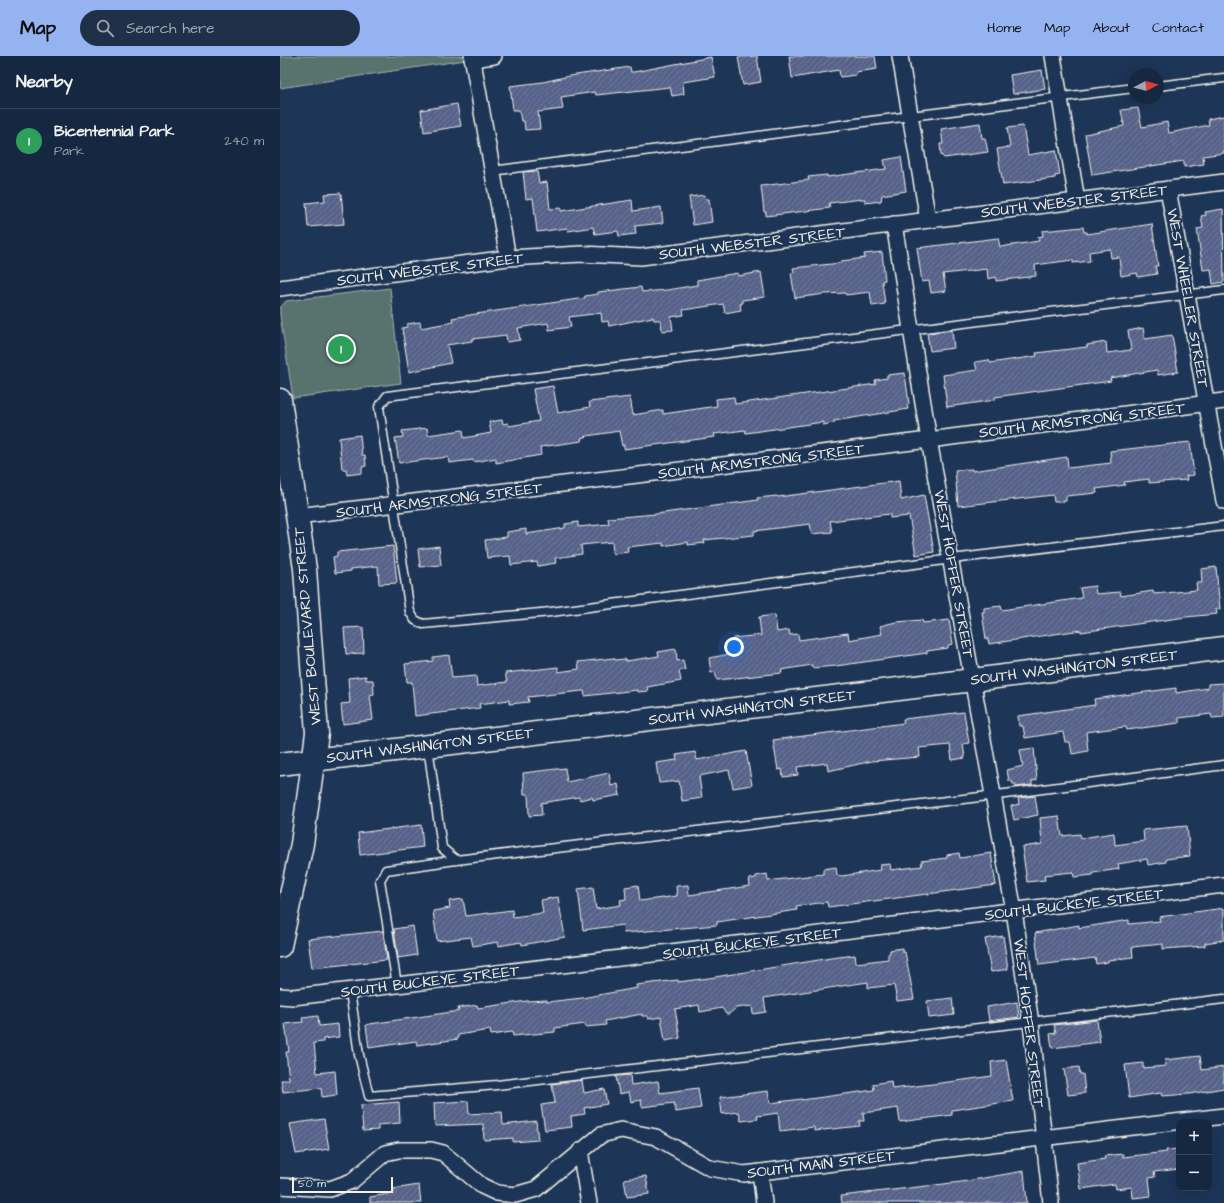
<!DOCTYPE html>
<meta charset="utf-8">
<style>
body{margin:0;font-family:"Architects Daughter",sans-serif;background:#1f3048;color:#f1f3f6}
.controls{position:absolute;right:12px;bottom:12px;display:grid;overflow:hidden;border-radius:8px;box-shadow:0 4px 16px #0002}
.controls button{width:36px;height:36px;display:grid;place-items:center;padding:0;border:0;border-bottom:1px solid #35445a;background:#162841;color:#f1f3f6;font:20px sans-serif}
.compass{position:absolute;left:848px;top:12px;width:36px;height:36px;border-radius:50%;background:#162841;box-shadow:0 4px 16px #0002;rotate:83deg}
.scale{position:absolute;left:12px;bottom:10px;width:101px;box-sizing:border-box;padding-left:4px;border:2px solid #f4f1e8;border-top:0;font-size:11px;line-height:14px;white-space:nowrap;color:#f4f1e8;-webkit-text-stroke:3px #1d3557;paint-order:stroke}
.you{position:absolute;left:454px;top:591px;width:14px;height:14px;margin:-10px;border:3px solid #fff;border-radius:50%;background:#1a73e8;box-shadow:0 0 0 6px #1a73e833}
.badge{display:grid;place-items:center;width:26px;height:26px;border-radius:50%;background:#95b2f1;color:#fff;font-size:13px;font-weight:700}
.pin{position:absolute;translate:-50% -50%;border:2px solid #fff;box-shadow:0 1px 4px #0006}
.list{margin:0;padding:0;list-style:none}
h2{display:flex;justify-content:space-between;align-items:center;height:52px;margin:0;padding:0 16px;font-size:17px}
h2 small{font-size:13px;font-weight:400;color:#9ea6b1}
.list li{display:grid;grid-template-columns:26px 1fr auto;gap:12px;align-items:center;box-sizing:border-box;height:64px;padding:0 16px;border-top:1px solid #35445a}
.list b{display:block;font-size:15px;white-space:nowrap}
.list p{margin:0;font-size:13px;white-space:nowrap;color:#9ea6b1}
.list em{font-size:13px;font-style:normal;color:#9ea6b1}
.icon{flex:none;width:22px;height:22px;fill:none;stroke:currentColor;stroke-width:2;stroke-linecap:round;stroke-linejoin:round}
.map{position:relative;flex:none;width:944px;height:1147px;overflow:hidden}
header{display:flex;align-items:center;gap:24px;box-sizing:border-box;height:56px;padding:0 20px;background:#95b2f1;color:#111}
header strong{font-size:19px}
nav{display:flex;gap:22px;margin-inline-start:auto;font-size:14px}
.search{width:280px;height:36px;background:#1f3048;display:flex;align-items:center;gap:10px;box-sizing:border-box;padding:0 14px;border-radius:22px;color:#9ea6b1;font-size:15px}
main{display:flex}
aside{flex:1;background:#162841}
.map>svg:first-child{display:block}
.green{fill:#58726e;stroke:#a6b2ab}
.building{fill:url(#building-hatch);stroke:#f4f1e8}
.lines{fill:none;stroke-linecap:round;stroke-linejoin:round}
.service-casing{stroke:#f4f1e8;stroke-width:11}
.minor-casing{stroke:#f4f1e8;stroke-width:18}
.secondary-casing{stroke:#f4f1e8;stroke-width:25}
.service{stroke:#1d3557;stroke-width:8}
.minor{stroke:#1d3557;stroke-width:15}
.secondary{stroke:#1d3557;stroke-width:22}
.labels{text-anchor:middle;stroke-width:4;stroke-linejoin:round;paint-order:stroke}
.street-label{font-size:15px;fill:#f4f1e8;stroke:#1d3557}
</style>
<header>
<strong>Map</strong>
<div class="search"><svg class="icon" aria-label="search" viewBox="0 0 24 24"><circle cx="10" cy="10" r="6"/><path d="M15 15l6 6"/></svg>Search here</div>
<nav><a>Home</a><a>Map</a><a>About</a><a>Contact</a></nav>
</header>
<main>
<aside>
<h2>Nearby<small></small></h2>
<ul class="list">
<li><span class="badge" style="background:#2e9e5b">1</span><div><b>Bicentennial Park</b><p>Park</p></div><em>240 m</em></li>
</ul>
</aside>
<div class="map">
<svg width="944" height="1147" viewBox="0 0 944 1147">
<defs>
<pattern id="building-hatch" width="6" height="6" patternUnits="userSpaceOnUse"><rect width="6" height="6" fill="#57628a"/><path d="M-1 1l2-2M0 6l6-6M5 7l2-2" fill="none" stroke="#70799a"/></pattern>
</defs>
<rect width="100%" height="100%" fill="#1d3557"/>
<filter id="ink" filterUnits="userSpaceOnUse"><feTurbulence type="fractalNoise" baseFrequency=".025" numOctaves="2"/><feDisplacementMap in="SourceGraphic" scale="8" xChannelSelector="R" yChannelSelector="G"/><feConvolveMatrix kernelMatrix="1 2 1 2 8 2 1 2 1" color-interpolation-filters="sRGB"/></filter>
<g filter="url(#ink)">
<g class="green">
<polygon points="0,0 191,0 192,3 0,32"/>
<polygon points="110,232 121,327 13,342 0,259 0,252 6,245"/>
</g>
<g class="building">
<polygon points="477,0 481,26 463,29 458,1"/>
<polygon points="509,0 595,0 597,13 576,16 576,19 560,21 559,14 512,22"/>
<polygon points="431,1 435,21 403,26 404,38 392,40 390,31 316,39 315,36 281,41 283,53 258,56 260,73 245,74 244,65 241,65 239,54 233,54 230,30 263,26 289,20 350,11 351,16 354,16"/>
<polygon points="762,14 765,33 733,38 730,19"/>
<polygon points="177,48 181,70 144,76 141,54"/>
<polygon points="858,52 862,71 887,66 889,77 929,69 928,63 944,60 944,97 923,100 924,108 904,111 904,105 812,119 805,78 844,70 841,54"/>
<polygon points="700,67 702,82 705,82 708,96 664,102 661,99 660,88 663,88 661,73"/>
<polygon points="743,70 748,99 776,94 780,119 775,120 775,122 723,129 717,93 730,91 727,72"/>
<polygon points="621,101 626,135 602,139 601,145 585,147 585,143 582,143 549,147 550,152 486,160 486,156 484,156 481,130 529,124 528,121 547,119 547,121 606,113 604,104"/>
<polygon points="257,115 259,127 267,126 270,153 281,152 281,155 352,144 353,155 381,151 383,167 355,170 356,178 339,180 338,175 315,178 313,171 288,175 287,172 257,176 253,142 246,143 243,116"/>
<polygon points="61,137 64,168 28,171 26,147 45,145 44,138"/>
<polygon points="425,139 426,143 429,143 432,166 413,169 409,141"/>
<polygon points="943,153 944,226 933,228 931,213 923,214 917,173 923,172 921,160 926,159 925,156"/>
<polygon points="872,168 878,210 875,210 877,218 858,221 857,217 841,220 839,201 831,202 830,193 809,196 810,205 793,207 793,204 755,209 756,220 716,225 716,221 708,223 707,213 663,218 666,235 651,237 649,225 642,226 637,192 718,182 720,191 759,185 758,181 763,180 762,175 803,171 804,176 807,176 807,178"/>
<polygon points="602,196 605,224 602,225 605,248 592,250 590,236 566,239 565,237 545,238 515,242 511,217 514,216 513,212 561,207 561,205 585,202 584,198"/>
<polygon points="481,216 485,241 462,244 462,248 460,248 461,254 445,257 443,248 403,254 404,259 391,261 393,274 382,275 381,264 374,264 373,261 329,270 328,265 322,266 321,257 289,261 291,271 269,274 268,267 238,272 240,284 227,286 226,279 192,283 192,285 167,289 171,307 129,316 122,272 127,271 127,268 140,266 141,272 173,266 172,262 196,258 305,242 305,240 318,238 318,236 361,231 362,236 387,234 417,229 417,224 446,219 458,217 458,220"/>
<polygon points="863,272 865,283 892,279 898,316 878,319 877,314 830,322 831,325 715,341 715,344 667,351 663,319 697,314 695,306 709,304 710,307 757,300 756,297 807,291 807,289 826,286 827,297 851,294 848,275"/>
<polygon points="672,274 674,292 650,295 647,277"/>
<polygon points="625,317 629,348 627,349 628,353 554,365 554,367 543,369 543,366 466,377 465,374 434,378 435,381 344,393 344,389 342,390 339,375 307,380 301,382 302,385 260,391 261,399 216,407 216,402 194,406 193,404 169,407 168,401 119,407 115,382 123,381 122,375 147,372 148,379 183,374 184,382 211,377 209,366 222,364 223,368 228,367 229,370 259,365 253,333 273,330 278,357 310,351 309,346 350,341 353,359 383,354 383,358 437,350 436,343 454,341 455,348 596,328 595,324 607,322 607,319"/>
<polygon points="80,379 82,399 85,399 86,410 82,411 82,417 67,419 66,413 62,413 59,382"/>
<polygon points="910,386 914,419 906,420 907,424 869,427 869,423 844,426 845,429 816,433 817,437 786,440 786,445 774,446 773,439 678,450 675,414 692,413 692,415 787,401 788,412 831,407 830,395"/>
<polygon points="619,425 621,444 644,439 654,496 636,499 629,460 610,462 610,458 550,465 552,476 532,478 530,468 474,475 474,479 424,484 425,487 408,489 408,486 383,490 383,487 347,491 348,496 333,498 332,486 301,489 302,498 275,502 276,507 258,510 257,506 231,509 230,500 207,502 205,484 227,481 227,476 246,473 246,478 285,472 285,468 298,466 298,471 329,468 328,462 376,458 478,444 477,442 497,440 498,441"/>
<polygon points="113,490 117,527 99,528 98,510 71,513 71,515 55,517 53,501 57,500 57,496"/>
<polygon points="159,490 161,509 140,511 138,493"/>
<polygon points="936,511 940,553 936,553 937,558 906,561 801,576 801,574 709,588 708,583 706,583 702,556 704,556 704,552 721,550 722,554 802,542 800,532 815,530 816,538 840,536 841,540 873,535 874,538 917,534 916,527 922,527 921,513"/>
<polygon points="495,559 497,576 509,574 510,579 518,578 519,584 568,577 569,584 602,578 600,570 616,566 642,564 643,567 669,564 673,588 668,589 668,592 647,595 647,597 556,610 532,612 532,609 501,614 502,617 437,624 435,616 431,617 429,602 455,597 453,582 481,579 479,561"/>
<polygon points="83,571 84,597 66,598 64,572"/>
<polygon points="396,593 397,605 403,604 405,614 399,615 401,625 367,631 368,635 357,636 357,634 305,640 304,635 302,635 248,641 249,646 229,648 229,644 199,648 200,652 135,660 132,626 127,626 125,608 153,605 153,601 169,599 172,622 196,620 197,630 227,626 225,617 278,611 278,616 299,613 298,606 334,602 335,604 345,603 346,605 379,600 378,596"/>
<polygon points="86,620 86,624 93,624 94,638 90,639 93,664 63,668 61,648 70,647 68,622"/>
<polygon points="944,627 944,661 932,662 931,658 899,662 899,667 847,674 846,671 844,671 806,676 808,695 792,698 790,686 785,686 783,676 745,682 743,670 739,670 738,660 815,649 814,643 896,632 896,637 928,632 928,628"/>
<polygon points="684,656 689,687 683,688 685,702 672,704 670,689 639,692 640,701 592,705 548,715 547,707 517,711 518,719 503,721 502,713 498,714 493,684 624,667 623,663"/>
<polygon points="754,692 757,724 752,725 752,729 736,731 736,728 733,728 732,725 729,725 727,714 743,710 740,694"/>
<polygon points="466,695 472,729 453,732 449,714 419,720 422,742 402,745 399,725 379,727 376,707 397,704 396,699 415,696 417,704"/>
<polygon points="285,712 287,726 329,717 331,730 338,728 340,739 313,744 312,741 300,744 299,741 261,747 262,759 249,760 248,738 244,738 243,717"/>
<polygon points="755,740 758,759 734,764 731,750 739,748 738,742"/>
<polygon points="779,760 782,780 800,778 801,782 834,777 835,789 864,785 863,774 907,770 910,800 886,803 886,806 868,809 867,803 838,808 839,813 813,817 813,819 794,821 793,816 764,819 765,824 747,826 742,791 762,788 760,762"/>
<polygon points="141,769 143,791 80,799 78,777"/>
<polygon points="679,797 680,802 711,797 716,829 548,851 547,846 516,850 517,854 437,866 437,869 344,877 343,869 303,874 298,833 313,831 316,853 341,849 340,844 346,843 345,831 358,829 360,845 397,840 396,830 408,829 409,839 470,830 469,823 476,822 476,820 487,818 488,825 543,818 543,813 556,811 557,819 562,820 601,814 600,809 610,808 611,814 642,810 641,805 667,802 667,799"/>
<polygon points="278,841 285,881 242,889 241,886 219,890 218,886 193,890 191,881 157,885 153,855 170,852 169,845 183,843 186,860 232,854 233,861 263,857 261,844"/>
<polygon points="944,852 944,884 925,887 925,890 883,893 883,888 852,891 853,901 828,904 828,906 816,908 815,902 759,909 755,877 799,869 799,872 849,864 849,868 880,865 879,861"/>
<polygon points="133,870 137,899 118,902 114,873"/>
<polygon points="103,875 107,904 32,912 28,883"/>
<polygon points="723,880 728,913 711,916 705,883"/>
<polygon points="622,892 622,896 625,896 634,943 617,945 614,929 588,932 588,926 484,942 486,956 473,958 472,950 456,952 449,958 446,958 442,952 420,956 419,949 395,953 400,982 385,985 381,961 368,963 368,960 362,960 362,958 325,965 326,969 306,971 305,968 275,972 275,976 233,980 232,976 211,979 210,974 178,979 178,983 137,989 136,985 89,992 86,969 90,968 179,955 178,952 197,949 198,952 247,945 267,944 267,946 302,942 357,932 356,929 398,924 398,926 429,922 551,902 575,899 576,907 608,903 608,898 610,897 610,894"/>
<polygon points="672,942 674,959 649,962 647,945"/>
<polygon points="737,946 739,961 709,965 707,951"/>
<polygon points="38,960 39,970 58,968 59,981 43,983 43,986 34,987 37,1017 55,1015 57,1039 42,1041 41,1032 3,1036 1,1024 9,1024 6,996 9,996 5,968 23,966 22,962"/>
<polygon points="817,964 820,986 772,992 770,978 776,977 774,969"/>
<polygon points="920,1000 922,1014 944,1011 944,1032 909,1038 882,1040 881,1037 849,1042 845,1009 863,1007 863,1012 886,1010 885,1004"/>
<polygon points="726,1004 733,1045 672,1054 672,1059 620,1066 618,1052 583,1057 584,1065 579,1065 580,1070 534,1075 534,1071 500,1075 498,1057 477,1060 478,1063 461,1065 459,1056 442,1058 440,1041 488,1035 490,1047 522,1043 522,1044 594,1034 593,1028 611,1025 612,1033 677,1025 712,1020 711,1006"/>
<polygon points="799,1011 800,1018 803,1018 805,1037 788,1039 784,1013"/>
<polygon points="350,1019 351,1029 378,1025 380,1037 418,1032 421,1052 396,1056 394,1047 362,1051 361,1044 351,1046 349,1036 339,1038 336,1020"/>
<polygon points="302,1024 304,1037 324,1033 327,1048 304,1052 305,1058 291,1060 292,1071 265,1074 261,1049 275,1047 272,1028"/>
<polygon points="188,1045 189,1058 222,1056 223,1069 256,1065 258,1084 233,1086 233,1082 204,1084 203,1068 155,1070 154,1047"/>
<polygon points="119,1046 120,1067 98,1069 98,1074 83,1075 81,1049"/>
<polygon points="44,1063 49,1093 16,1098 10,1068"/>
<polygon points="899,1093 899,1113 874,1116 875,1121 869,1122 871,1140 853,1142 852,1131 836,1133 835,1128 801,1133 797,1107 825,1103 824,1100 843,1098 843,1101 887,1096 886,1094"/>
<polygon points="744,1115 747,1147 562,1147 561,1140 681,1126"/>
<polygon points="366,1120 369,1138 347,1141 344,1123"/>
<polygon points="139,1129 141,1147 90,1147 90,1141 114,1137 113,1133"/>
</g>
<g class="lines">
<g class="service-casing">
<g id="service">
<polyline points="878,30 944,22"/>
<polyline points="212,115 591,65 854,32"/>
<polyline points="944,234 107,340 99,351 130,556 135,564 143,568 271,556 672,503 944,470"/>
<polyline points="148,690 162,792 176,804"/>
<polyline points="117,929 100,824 106,814 176,804 725,738 944,709"/>
<polyline points="70,935 79,999 89,1040 217,1029 944,943"/>
</g>
</g>
<g class="minor-casing">
<g id="minor">
<polyline points="192,0 228,202"/>
<polyline points="620,0 648,164"/>
<polyline points="773,0 797,145"/>
<polyline points="192,3 214,0"/>
<polyline points="888,133 944,445"/>
<polyline points="614,168 649,384 734,855 751,967 771,1147"/>
<polyline points="0,232 228,202 302,198 361,201 944,126"/>
<polyline points="17,460 649,384 944,345"/>
<polyline points="0,940 13,941 117,929 944,829"/>
<polyline points="300,1095 309,1147"/>
<polyline points="480,1116 484,1147"/>
<polyline points="0,1130 50,1133 72,1125 105,1097 119,1094 151,1094 163,1097 202,1130 217,1137 235,1139 256,1133 321,1079 341,1074 376,1081 430,1112 464,1118 944,1060"/>
</g>
</g>
<g class="secondary-casing">
<g id="secondary">
<polyline points="0,344 25,513 37,677 22,788 0,890"/>
<polyline points="0,708 693,624 944,592"/>
</g>
</g>
<use href="#service" class="service"/>
<use href="#minor" class="minor"/>
<use href="#secondary" class="secondary"/>
</g>
</g>
<g class="labels">
<g class="street-label">
<text transform="translate(794 145) rotate(-7)" y="5">SOUTH WEBSTER STREET</text>
<text transform="translate(472 187) rotate(-7)" y="5">SOUTH WEBSTER STREET</text>
<text transform="translate(150 213) rotate(-7)" y="5">SOUTH WEBSTER STREET</text>
<text transform="translate(908 242) rotate(80)" y="5">WEST WHEELER STREET</text>
<text transform="translate(802 364) rotate(-7)" y="5">SOUTH ARMSTRONG STREET</text>
<text transform="translate(481 405) rotate(-7)" y="5">SOUTH ARMSTRONG STREET</text>
<text transform="translate(159 444) rotate(-7)" y="5">SOUTH ARMSTRONG STREET</text>
<text transform="translate(674 518) rotate(80)" y="5">WEST HOFFER STREET</text>
<text transform="translate(27 570) rotate(-95)" y="5">WEST BOULEVARD STREET</text>
<text transform="translate(794 611) rotate(-7)" y="5">SOUTH WASHINGTON STREET</text>
<text transform="translate(472 651) rotate(-7)" y="5">SOUTH WASHINGTON STREET</text>
<text transform="translate(150 689) rotate(-7)" y="5">SOUTH WASHINGTON STREET</text>
<text transform="translate(794 848) rotate(-7)" y="5">SOUTH BUCKEYE STREET</text>
<text transform="translate(472 887) rotate(-7)" y="5">SOUTH BUCKEYE STREET</text>
<text transform="translate(150 925) rotate(-7)" y="5">SOUTH BUCKEYE STREET</text>
<text transform="translate(749 967) rotate(83)" y="5">WEST HOFFER STREET</text>
<text transform="translate(541 1108) rotate(-7)" y="5">SOUTH MAIN STREET</text>
</g>
</g>
</svg>
<div class="controls">
<button>+</button>
<button>−</button>
</div>
<svg class="compass" viewBox="-18 -18 36 36"><path d="M0-13l5 13h-10z" fill="#e53935"/><path d="M0 13l5-13h-10z" fill="#9ea6b1"/></svg>
<div class="scale">50 m</div>
<div class="you"></div>
<div class="pin badge" style="left:61px;top:293px;background:#2e9e5b">1</div>
</div>
</main>
